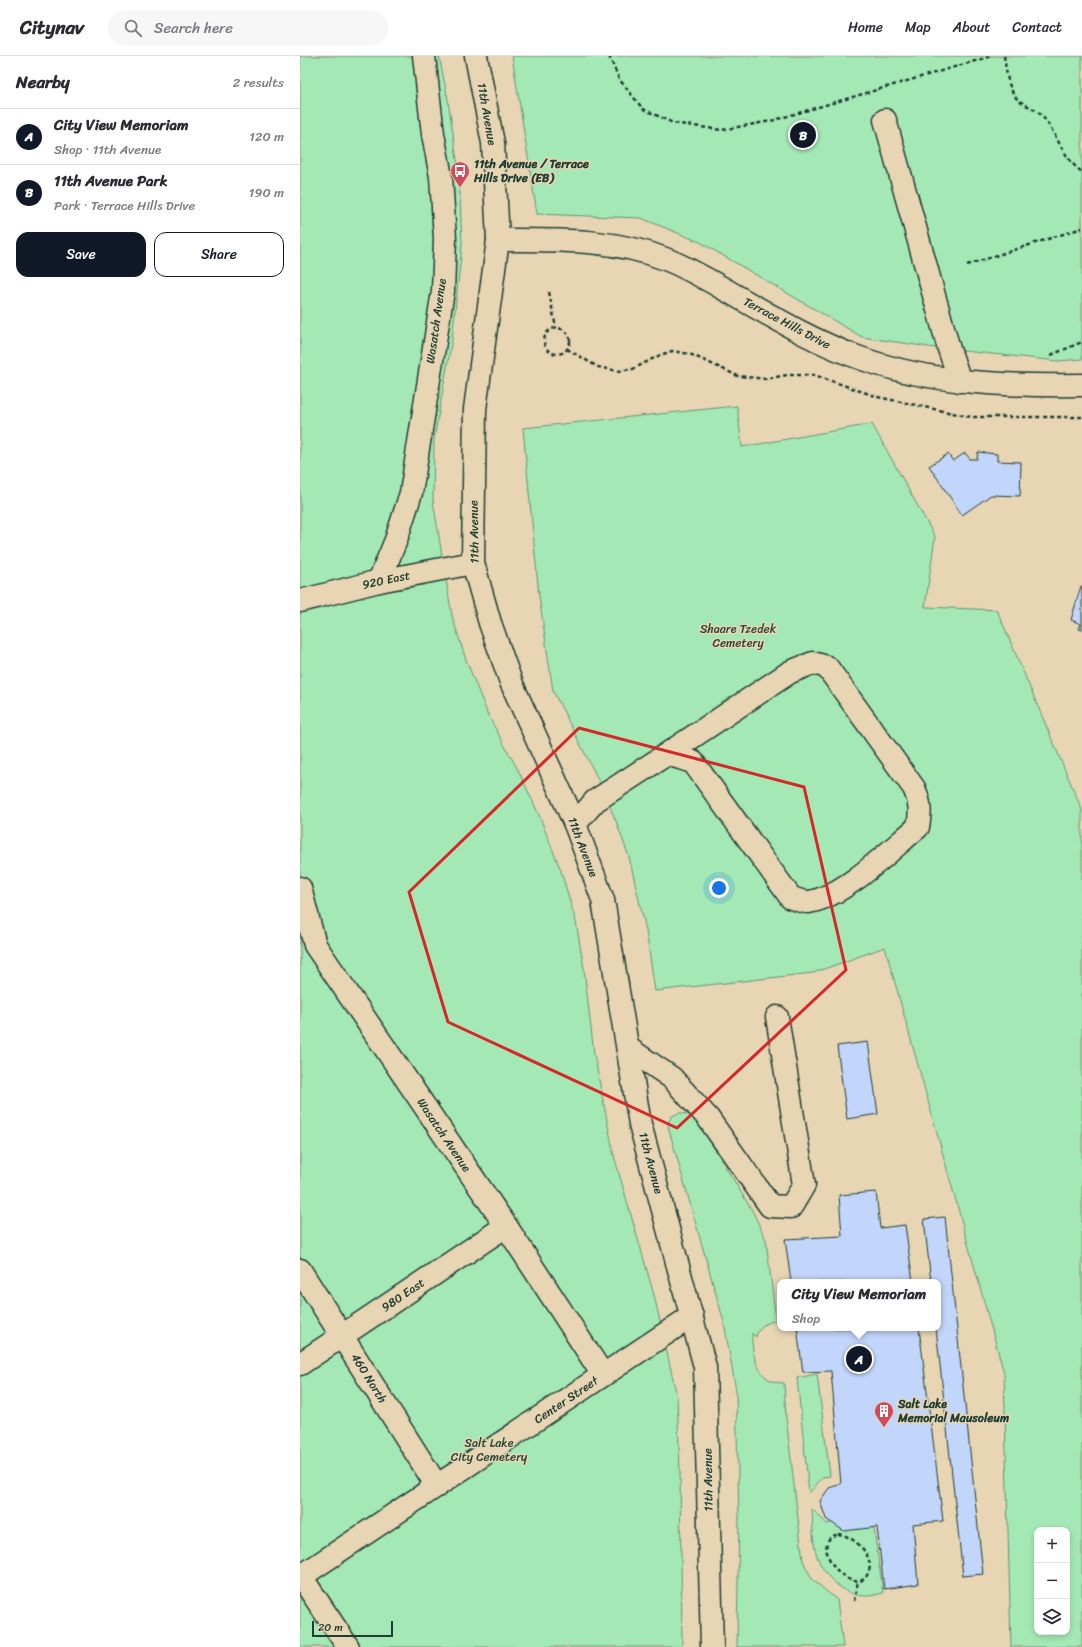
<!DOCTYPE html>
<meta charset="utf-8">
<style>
body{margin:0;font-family:Sriracha,sans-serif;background:#f7f7f7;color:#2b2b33}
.controls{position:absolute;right:12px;bottom:12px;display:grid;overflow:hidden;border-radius:8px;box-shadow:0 2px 6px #0003}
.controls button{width:36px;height:36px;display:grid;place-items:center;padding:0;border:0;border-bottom:1px solid #e1e1e2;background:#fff;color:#2b2b33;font:20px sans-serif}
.scale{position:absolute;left:12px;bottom:10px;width:81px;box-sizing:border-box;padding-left:4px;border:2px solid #1f3d34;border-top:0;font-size:11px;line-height:14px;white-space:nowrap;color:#1f3d34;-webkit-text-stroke:3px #e7d5b3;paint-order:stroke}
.you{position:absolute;left:419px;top:832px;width:14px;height:14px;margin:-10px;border:3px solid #fff;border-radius:50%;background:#1a73e8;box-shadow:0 0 0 6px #1a73e833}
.badge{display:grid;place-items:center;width:26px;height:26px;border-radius:50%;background:#111827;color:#fff;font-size:13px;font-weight:700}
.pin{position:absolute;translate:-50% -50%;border:2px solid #fff;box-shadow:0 1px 4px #0006}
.popup{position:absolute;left:477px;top:1223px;width:164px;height:52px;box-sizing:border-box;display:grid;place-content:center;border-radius:8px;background:#fff;filter:drop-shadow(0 1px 3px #0005);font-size:13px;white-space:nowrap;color:#7c7c81}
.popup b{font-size:15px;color:#2b2b33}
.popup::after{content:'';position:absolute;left:50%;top:100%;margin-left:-8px;border:8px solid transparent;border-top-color:#fff}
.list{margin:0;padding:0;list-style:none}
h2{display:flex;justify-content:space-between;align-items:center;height:52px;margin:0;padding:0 16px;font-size:17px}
h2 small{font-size:13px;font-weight:400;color:#7c7c81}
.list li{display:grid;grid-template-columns:26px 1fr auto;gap:12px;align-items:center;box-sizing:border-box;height:56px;padding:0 16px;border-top:1px solid #e1e1e2}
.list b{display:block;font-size:15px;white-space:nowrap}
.list p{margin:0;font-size:13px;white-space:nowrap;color:#7c7c81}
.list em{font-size:13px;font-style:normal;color:#7c7c81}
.actions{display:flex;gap:8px;padding:12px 16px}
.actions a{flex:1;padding:9px 0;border:1px solid #111827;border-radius:12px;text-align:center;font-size:14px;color:#111827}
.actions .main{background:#111827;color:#fff}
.icon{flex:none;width:22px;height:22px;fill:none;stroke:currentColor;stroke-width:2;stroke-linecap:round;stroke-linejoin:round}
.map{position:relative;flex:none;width:782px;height:1591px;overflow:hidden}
header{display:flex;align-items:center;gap:24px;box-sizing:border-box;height:56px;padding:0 20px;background:#fff;border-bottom:1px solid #e1e1e2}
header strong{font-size:19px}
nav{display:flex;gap:22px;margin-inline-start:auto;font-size:14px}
.search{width:280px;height:36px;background:#f7f7f7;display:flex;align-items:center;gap:10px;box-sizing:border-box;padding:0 14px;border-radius:22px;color:#7c7c81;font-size:15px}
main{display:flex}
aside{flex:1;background:#fff}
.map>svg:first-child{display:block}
.green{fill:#a4e9b5;stroke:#629374;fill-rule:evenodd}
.building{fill:#c2d5fb;stroke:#1f3d34}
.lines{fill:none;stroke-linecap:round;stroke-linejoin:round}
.minor-casing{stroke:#1f3d34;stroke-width:25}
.path{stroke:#1f3d34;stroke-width:2.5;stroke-dasharray:4 3;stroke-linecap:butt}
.minor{stroke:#e7d5b3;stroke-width:22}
.marked{fill:none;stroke:#d62828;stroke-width:3;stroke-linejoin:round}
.labels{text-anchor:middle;stroke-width:3;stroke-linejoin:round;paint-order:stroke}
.street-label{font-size:12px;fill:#1f3d34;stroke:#e7d5b3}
.poi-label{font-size:12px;font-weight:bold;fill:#1f3d34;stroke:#e7d5b3;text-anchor:start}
.park-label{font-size:12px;fill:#26463a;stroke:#e7d5b3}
</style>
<header>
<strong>Citynav</strong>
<div class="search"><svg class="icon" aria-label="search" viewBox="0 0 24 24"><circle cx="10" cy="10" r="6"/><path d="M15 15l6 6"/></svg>Search here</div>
<nav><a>Home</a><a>Map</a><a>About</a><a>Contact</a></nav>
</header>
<main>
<aside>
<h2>Nearby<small>2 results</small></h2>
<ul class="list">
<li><span class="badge">A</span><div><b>City View Memoriam</b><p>Shop · 11th Avenue</p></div><em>120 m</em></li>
<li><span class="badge">B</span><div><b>11th Avenue Park</b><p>Park · Terrace Hills Drive</p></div><em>190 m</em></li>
</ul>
<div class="actions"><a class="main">Save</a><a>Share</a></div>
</aside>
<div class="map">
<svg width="782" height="1591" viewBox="0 0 782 1591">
<rect width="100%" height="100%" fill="#e7d5b3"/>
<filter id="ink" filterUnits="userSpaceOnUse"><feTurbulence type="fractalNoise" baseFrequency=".025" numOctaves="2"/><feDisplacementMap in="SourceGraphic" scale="8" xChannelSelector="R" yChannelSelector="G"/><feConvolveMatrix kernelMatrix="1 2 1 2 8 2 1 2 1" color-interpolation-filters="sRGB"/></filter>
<g filter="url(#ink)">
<g class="green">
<polygon points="0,0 139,0 148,44 159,118 162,189 152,283 134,383 133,445 152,560 166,604 188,659 218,714 239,759 261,815 276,866 284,913 294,998 314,1100 354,1239 377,1341 380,1415 382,1591 0,1591"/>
<polygon points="212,0 782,0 782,303 758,305 636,292 562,281 400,186 341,162 237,158"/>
<path d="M437 350 442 391 572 368 635 481 625 551 697 554 782 754V1591H711L704 1317 585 891 513 917 355 935 346 874 329 801 316 765 295 717 253 635 239 540 223 372ZM737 1474H767V1576H737Z"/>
<path d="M379 1057C388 1057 393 1061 399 1067L453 1156 466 1184 476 1264C465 1268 459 1269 456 1281L452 1277C451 1298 458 1328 484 1327L486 1361 503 1505 512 1523 537 1544 543 1591H437L439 1460 436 1335 424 1266 369 1074 368 1067 372 1060Z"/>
<polygon points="517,1318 530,1420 523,1421 509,1437 497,1322"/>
<path d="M512 1453 527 1468 537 1465 573 1466 583 1537C578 1538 573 1540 568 1540 545 1541 524 1521 517 1500 512 1486 513 1468 512 1453Z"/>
</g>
<g class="building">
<polygon points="678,396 697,398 697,405 721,406 720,440 691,439 662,459 629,410 648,398 653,405 665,397 670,403 677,403"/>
<polygon points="781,530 782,530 782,574 779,573 781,568 771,564"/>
<polygon points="568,986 578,1058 547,1063 537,990"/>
<polygon points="576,1136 580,1172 605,1169 613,1226 491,1226 485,1183 542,1180 539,1139"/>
<polygon points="645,1161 683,1518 663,1520 636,1272 638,1272 638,1226 631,1226 624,1163"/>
<polygon points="497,1272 619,1272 643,1465 613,1468 618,1528 584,1533 577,1471 544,1475 526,1463 520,1445 529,1432 541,1428 531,1315 503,1316"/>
</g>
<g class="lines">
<g class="minor-casing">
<g id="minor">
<polyline points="176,0 193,87 198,184 175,353 173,507 190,567 211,626 275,768 303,844 340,1068 405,1311 412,1591"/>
<polyline points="585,64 649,293 660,325"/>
<path d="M198 184C256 184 314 182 368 204 390 213 410 225 431 237 473 261 514 286 560 302 632 328 707 330 782 329"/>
<polyline points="79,525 96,484 111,437 143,235 145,183 141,121 133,78 124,0"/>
<polyline points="0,545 79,525 173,507"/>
<path d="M275 768 295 745 367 698 393 706 491 842C497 843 504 847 509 846 545 840 590 794 618 771 621 755 620 746 614 732L527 611 513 607 490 616 367 698"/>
<polyline points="0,832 15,889 206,1170 303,1319"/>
<polyline points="328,992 372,1022 408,1062 470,1150 491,1151 504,1129 477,961"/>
<polyline points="0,1214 137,1430"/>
<polyline points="0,1308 206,1170"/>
<polyline points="0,1519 48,1591"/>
<polyline points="0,1521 392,1260"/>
</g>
</g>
<g class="path">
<polyline points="309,0 319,23 343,53 373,67 421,74 471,65 692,0"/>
<path d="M704 0C706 13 707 27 714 39 719 48 734 51 741 59 757 76 762 102 782 116"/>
<polyline points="667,209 782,172"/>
<polyline points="249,236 256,272"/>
<circle cx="257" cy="285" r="13"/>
<polyline points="267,293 298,311 318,315 333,313 360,299 372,295 390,298 438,320 466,323 487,319 514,319 578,341 671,361 782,361"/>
<polyline points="751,299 782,286"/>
<path d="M538 1478C556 1480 580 1505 565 1522 550 1537 515 1497 530 1482 532 1480 536 1479 538 1478Z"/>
<polyline points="554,1545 558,1525"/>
</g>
<use href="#minor" class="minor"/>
</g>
</g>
<path class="marked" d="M279 672 504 731 546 914 377 1072 148 966 109 836Z"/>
<defs>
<g id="bus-pin" transform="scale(1)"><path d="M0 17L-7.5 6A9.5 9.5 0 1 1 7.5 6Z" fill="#d1495b" stroke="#e7d5b3"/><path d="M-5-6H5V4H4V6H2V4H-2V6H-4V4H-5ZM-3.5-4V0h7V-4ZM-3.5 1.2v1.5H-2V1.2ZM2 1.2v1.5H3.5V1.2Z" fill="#fff"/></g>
<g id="building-pin" transform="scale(1)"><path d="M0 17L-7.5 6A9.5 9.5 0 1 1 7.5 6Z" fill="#d1495b" stroke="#e7d5b3"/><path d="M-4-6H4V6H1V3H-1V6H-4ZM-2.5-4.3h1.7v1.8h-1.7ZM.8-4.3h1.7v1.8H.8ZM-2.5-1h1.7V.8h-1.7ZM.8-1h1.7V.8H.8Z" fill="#fff"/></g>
</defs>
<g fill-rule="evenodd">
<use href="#bus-pin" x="160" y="115"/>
<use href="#building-pin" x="584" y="1355"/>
</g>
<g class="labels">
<g class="street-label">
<text transform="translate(187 58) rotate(80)" y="4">11th Avenue</text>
<text transform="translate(136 265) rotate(-82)" y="4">Wasatch Avenue</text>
<text transform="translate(487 267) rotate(28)" y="4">Terrace Hills Drive</text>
<text transform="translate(174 476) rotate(-91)" y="4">11th Avenue</text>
<text transform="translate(86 524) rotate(-12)" y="4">920 East</text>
<text transform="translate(283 791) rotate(69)" y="4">11th Avenue</text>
<text transform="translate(144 1079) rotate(56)" y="4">Wasatch Avenue</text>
<text transform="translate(351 1107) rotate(75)" y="4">11th Avenue</text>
<text transform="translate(103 1239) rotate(-34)" y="4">980 East</text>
<text transform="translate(69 1322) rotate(58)" y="4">460 North</text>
<text transform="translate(266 1344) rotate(-34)" y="4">Center Street</text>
<text transform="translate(408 1424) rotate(-91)" y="4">11th Avenue</text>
</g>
<g class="poi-label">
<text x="174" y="112">11th Avenue / Terrace<tspan x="174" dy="14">Hills Drive (EB)</tspan></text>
<text x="598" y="1352">Salt Lake<tspan x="598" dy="14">Memorial Mausoleum</tspan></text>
</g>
<g class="park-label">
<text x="438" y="577">Shaare Tzedek<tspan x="438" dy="14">Cemetery</tspan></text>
<text x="189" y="1391">Salt Lake<tspan x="189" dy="14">City Cemetery</tspan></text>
</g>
</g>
</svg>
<div class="controls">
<button>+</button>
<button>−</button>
<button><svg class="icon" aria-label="layers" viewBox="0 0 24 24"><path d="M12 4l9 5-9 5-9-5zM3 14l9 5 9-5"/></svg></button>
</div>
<div class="scale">20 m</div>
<div class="you"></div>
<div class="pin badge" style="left:559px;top:1303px">A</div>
<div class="popup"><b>City View Memoriam</b>Shop</div>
<div class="pin badge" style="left:503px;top:79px">B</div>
</div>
</main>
